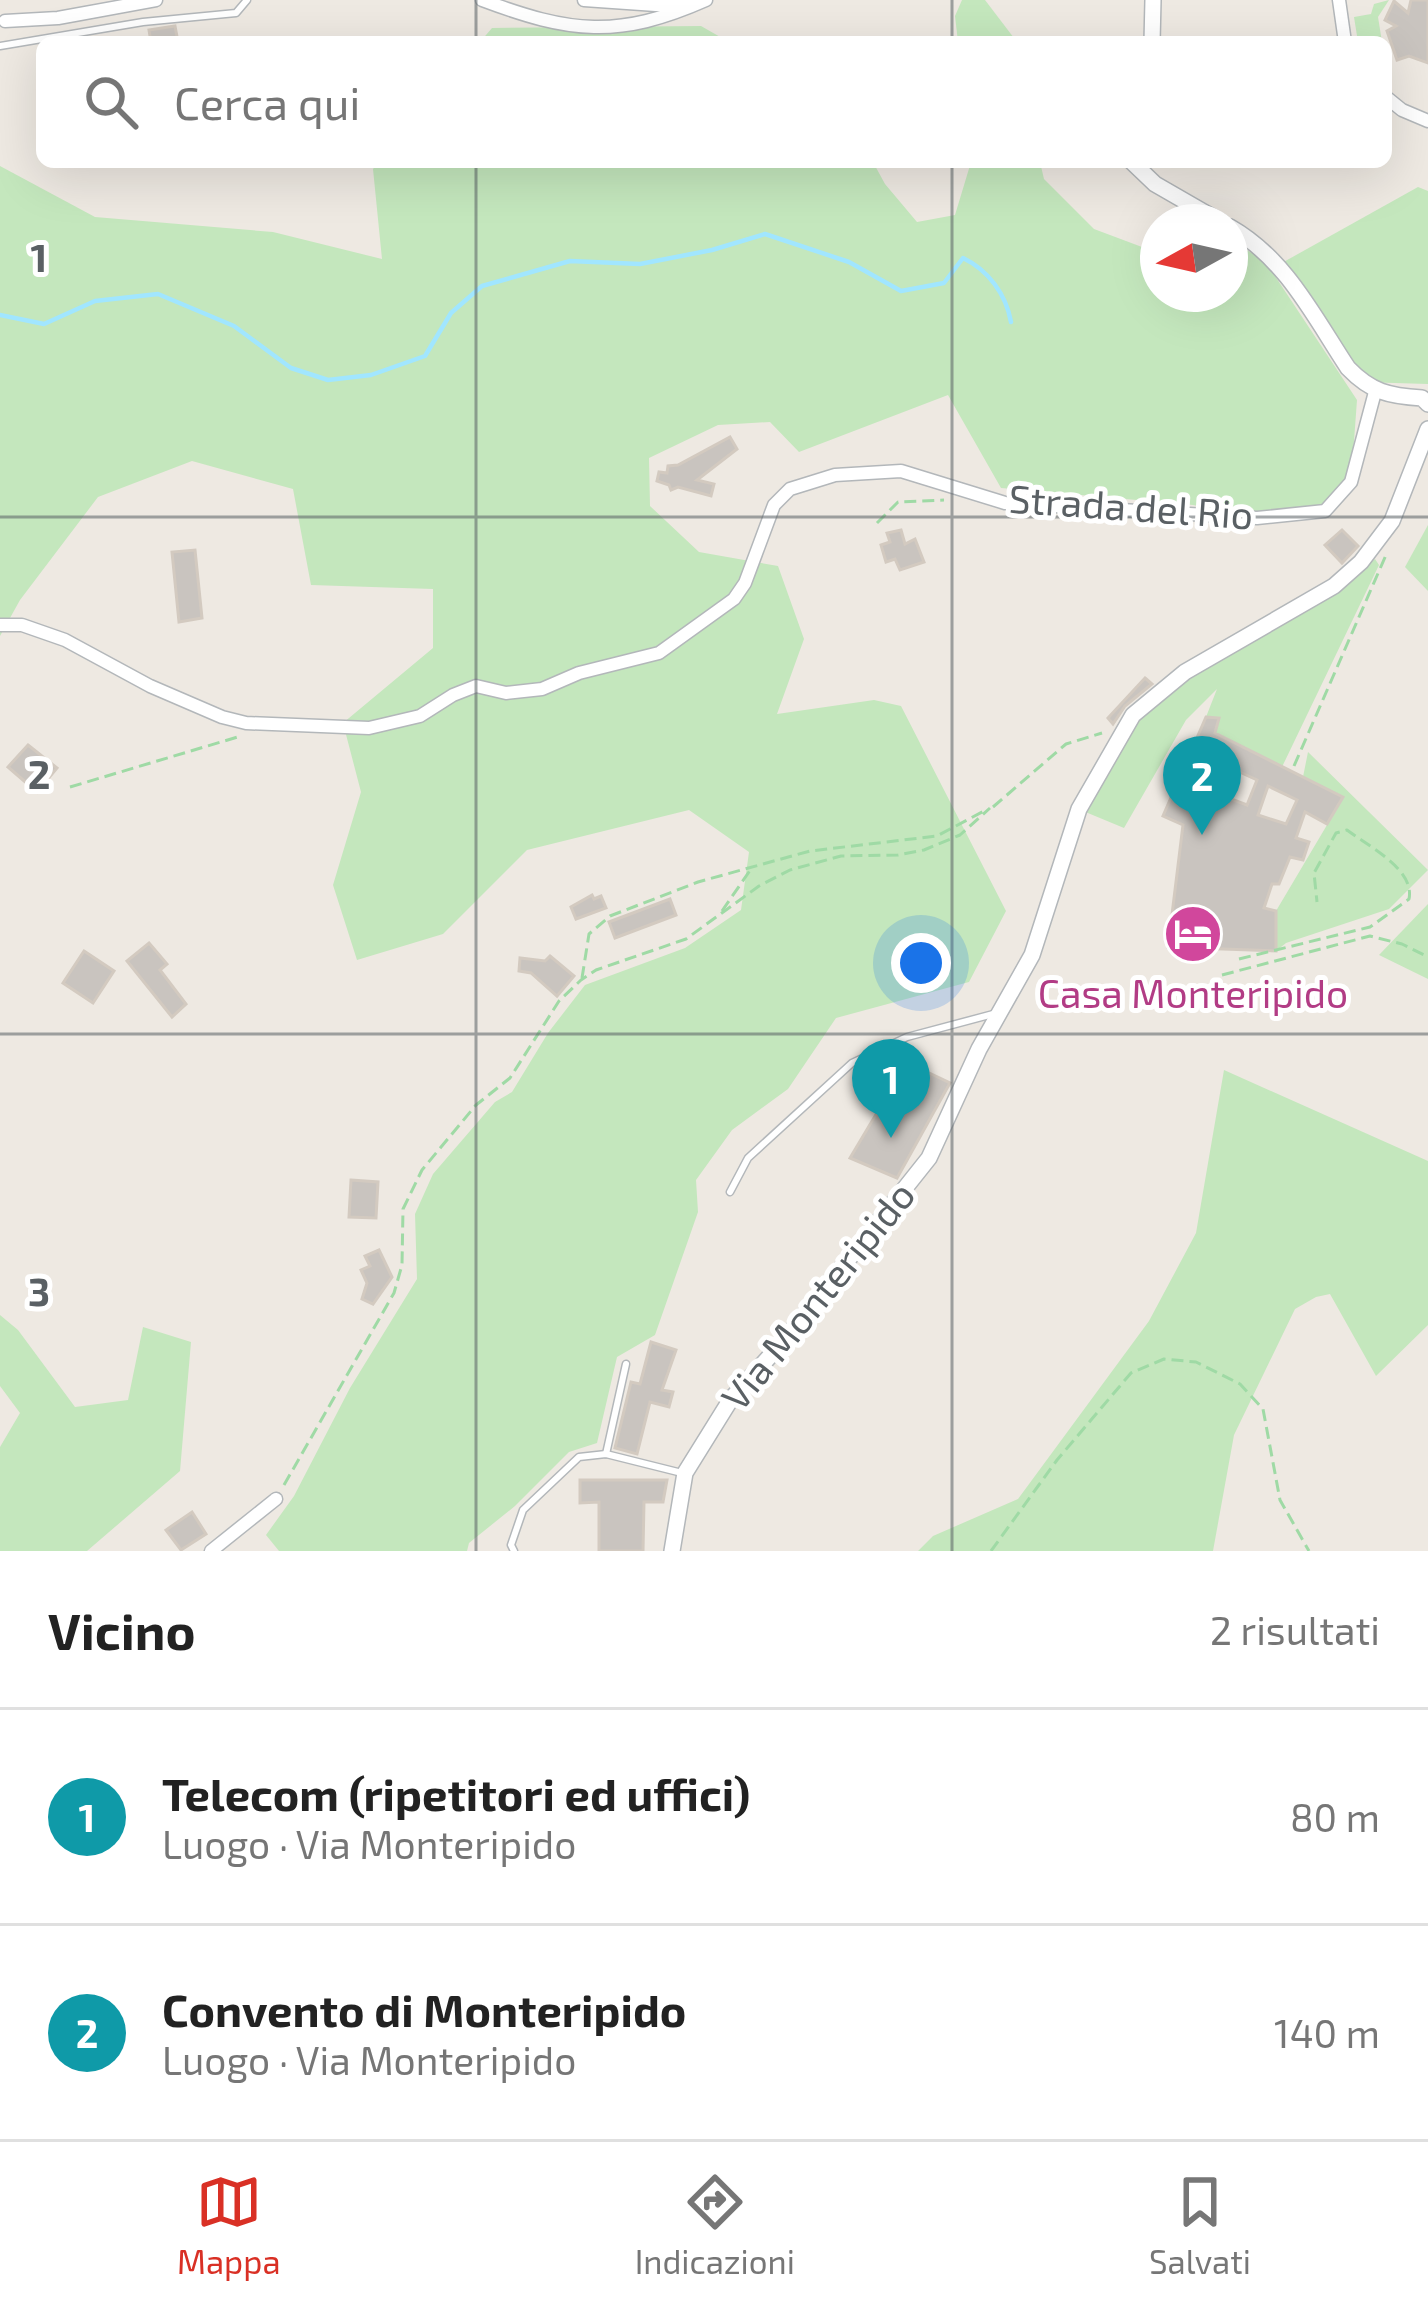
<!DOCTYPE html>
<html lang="it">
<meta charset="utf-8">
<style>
body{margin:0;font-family:"Exo 2",sans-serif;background:#f2f2f2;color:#222}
.compass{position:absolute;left:1140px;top:204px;width:108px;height:108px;border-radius:50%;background:#fff;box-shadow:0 12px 48px #0002;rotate:262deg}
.you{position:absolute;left:921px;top:963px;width:42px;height:42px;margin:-30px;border:9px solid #fff;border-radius:50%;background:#1a73e8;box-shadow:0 0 0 18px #1a73e833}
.badge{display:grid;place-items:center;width:78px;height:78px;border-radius:50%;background:#d93025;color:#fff;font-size:39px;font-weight:700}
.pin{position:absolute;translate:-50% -99px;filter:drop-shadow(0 3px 6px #0008)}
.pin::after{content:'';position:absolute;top:63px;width:42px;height:36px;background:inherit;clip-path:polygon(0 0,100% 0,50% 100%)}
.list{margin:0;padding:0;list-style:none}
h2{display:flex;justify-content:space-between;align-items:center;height:156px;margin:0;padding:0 48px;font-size:51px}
h2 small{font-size:39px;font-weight:400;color:#767676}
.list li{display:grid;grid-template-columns:78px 1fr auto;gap:36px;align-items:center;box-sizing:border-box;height:216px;padding:0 48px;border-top:3px solid #e0e0e0}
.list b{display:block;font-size:45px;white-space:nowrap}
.list p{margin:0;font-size:39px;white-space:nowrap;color:#767676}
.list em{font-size:39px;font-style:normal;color:#767676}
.icon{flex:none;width:66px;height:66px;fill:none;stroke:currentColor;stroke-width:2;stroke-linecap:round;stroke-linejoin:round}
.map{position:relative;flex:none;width:1428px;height:1551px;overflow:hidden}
.search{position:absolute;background:#fff;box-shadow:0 12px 48px #0002;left:36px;right:36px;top:36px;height:132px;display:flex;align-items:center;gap:30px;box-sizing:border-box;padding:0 42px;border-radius:18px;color:#767676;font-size:45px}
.sheet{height:588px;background:#fff}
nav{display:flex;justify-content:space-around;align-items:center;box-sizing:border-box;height:168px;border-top:3px solid #e0e0e0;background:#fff;font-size:33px;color:#767676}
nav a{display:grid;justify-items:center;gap:6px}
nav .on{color:#d93025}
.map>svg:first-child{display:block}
.green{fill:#c4e7bd}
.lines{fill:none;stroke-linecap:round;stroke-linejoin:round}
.stream{stroke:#a1e6ff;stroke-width:4.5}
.building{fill:#c9c4bf;stroke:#d3cac0;stroke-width:3;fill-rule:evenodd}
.service-casing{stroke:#b3b7ba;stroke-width:9}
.minor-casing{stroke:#b3b7ba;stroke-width:15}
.tertiary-casing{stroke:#b3b7ba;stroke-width:18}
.path{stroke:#9fdaa5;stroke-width:3;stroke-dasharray:12 6;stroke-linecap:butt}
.service{stroke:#fff;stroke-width:6}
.minor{stroke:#fff;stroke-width:12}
.tertiary{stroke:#fff;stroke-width:15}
.grid{fill:none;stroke:#5a6064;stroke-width:3;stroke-opacity:0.55}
.labels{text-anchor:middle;stroke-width:10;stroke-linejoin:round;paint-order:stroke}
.street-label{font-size:39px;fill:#5a6064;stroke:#fff}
.hotel-label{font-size:39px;fill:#b23c85;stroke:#fff}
.grid-label{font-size:39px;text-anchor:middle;font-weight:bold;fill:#5a6064;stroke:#fff;stroke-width:10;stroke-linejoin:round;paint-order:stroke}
</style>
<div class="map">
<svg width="1428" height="1551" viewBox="0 0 1428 1551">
<rect width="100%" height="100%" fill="#eee9e2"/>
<g class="green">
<polygon points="962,0 985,0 1017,42 958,42 955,16"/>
<polygon points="1389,0 1378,17 1382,42 1358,42 1354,17 1371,14 1374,4"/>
<polygon points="701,26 729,42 480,42 492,28"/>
<polygon points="379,162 873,162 885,184 917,222 955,215 971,162 1040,162 1044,179 1094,229 1158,253 1158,294 1230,294 1230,240 1265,261 1357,400 1351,482 1325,511 1257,518 1193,505 1001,488 948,395 799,452 770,422 718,425 649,458 650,506 699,552 778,566 804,639 777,714 874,700 901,706 1006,911 969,982 836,1018 788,1089 732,1130 696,1180 698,1212 655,1335 617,1357 597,1443 569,1452 515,1506 469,1543 467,1551 279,1551 266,1535 294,1496 350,1388 417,1279 415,1214 433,1174 495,1102 512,1092 548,1033 585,985 685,948 741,910 749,852 689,810 527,850 443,934 357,960 333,885 361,792 343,723 433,648 433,589 311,585 293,489 192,461 98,497 20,600 0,636 0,166 95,217 273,232 382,259 373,169"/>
<polygon points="1418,187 1428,191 1428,384 1361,382 1280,264"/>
<polygon points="1428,525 1428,591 1405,567"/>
<path d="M1375 559 1379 565 1282 767 1215 733 1218 718 1206 717 1217 689 1186 720 1124 828 1083 811C1100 781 1116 738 1140 714 1207 647 1303 620 1375 559Z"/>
<polygon points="1308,752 1428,870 1389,909 1286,943 1276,951 1276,911 1343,798 1303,777"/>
<polygon points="1428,904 1428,979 1379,955"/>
<polygon points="1224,1070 1428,1161 1428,1325 1376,1376 1330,1294 1316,1297 1295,1309 1234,1435 1213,1551 918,1551 933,1536 1018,1499 1149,1321 1196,1233"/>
<polygon points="0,1315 18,1330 75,1407 128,1400 143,1327 191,1342 180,1471 87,1551 0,1551 0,1447 20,1413 0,1386"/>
</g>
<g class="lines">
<path class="stream" d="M0 315 44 324 95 301 158 294 234 326 291 368 328 380 371 375 425 356 451 313 482 286 570 261 640 264 712 250 765 234 849 262 901 291 944 283 963 258C988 270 1006 294 1011 322"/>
</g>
<g class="building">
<polygon points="1411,0 1428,0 1428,63 1409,56 1397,60 1387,31 1396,26 1385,20 1394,1 1408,13"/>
<polygon points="175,26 178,42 151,42 149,30"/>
<polygon points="730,437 737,449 697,480 714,484 711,496 678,487 671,490 669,485 657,481 659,472 667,473 668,466 678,465"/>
<polygon points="901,530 905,544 915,539 924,562 900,570 895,559 886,562 881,545 890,542 887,533"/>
<polygon points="1342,530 1358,546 1342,563 1325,545"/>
<polygon points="195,550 202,618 179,622 172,552"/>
<polygon points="1145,678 1152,684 1125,706 1113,724 1108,718"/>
<path d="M1206 717 1219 718 1215 733 1343 797 1327 824 1305 812 1296 838 1309 842 1303 860 1290 857 1279 884H1272L1264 908 1276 911V951L1168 947 1183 825 1163 816ZM1233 769 1257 780 1247 805 1223 796ZM1268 786 1297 800 1286 824 1258 815Z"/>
<polygon points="28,745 57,768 37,792 8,767"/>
<polygon points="592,895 594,899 601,896 606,908 576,919 571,907"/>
<polygon points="670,899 676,915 615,938 609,922"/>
<polygon points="149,943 167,964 160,970 186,1004 172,1017 127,961"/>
<polygon points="84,951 114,971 93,1003 63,983"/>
<polygon points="550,956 574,976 557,996 531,973 519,971 520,958 545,961"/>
<polygon points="923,1070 950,1083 897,1178 850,1158 878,1111 896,1118"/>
<polygon points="351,1180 378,1182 376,1218 349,1217"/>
<polygon points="379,1250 392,1277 373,1304 362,1299 367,1283 361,1270 370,1266 365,1256"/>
<polygon points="651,1342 676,1350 662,1390 673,1392 669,1407 650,1402 637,1454 615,1448 631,1382 640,1384"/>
<polygon points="580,1480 667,1480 663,1502 644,1502 643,1551 599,1551 599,1502 580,1503"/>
<polygon points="192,1512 206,1534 181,1550 166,1530"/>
</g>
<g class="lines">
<g class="service-casing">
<g id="service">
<polyline points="0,46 143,22 236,13 247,0"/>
<polyline points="730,1192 748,1158 852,1063 907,1037 997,1013"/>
<polyline points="606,1454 626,1364"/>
<polyline points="514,1551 511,1545 523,1510 579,1457 606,1454 682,1473"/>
</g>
</g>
<g class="minor-casing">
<g id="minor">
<path d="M482 0C570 33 618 39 706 0"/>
<polyline points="584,0 670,6 690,2"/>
<polyline points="1339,0 1345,42"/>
<polyline points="5,21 58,18 156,0"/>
<polyline points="1386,97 1402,110 1428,121"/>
<polyline points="0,625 22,625 65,640 150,686 222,717 246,723 369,728 420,716 453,695 476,686 506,693 542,689 579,673 659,653 734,599 745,583 774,505 790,489 835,475 901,471 1005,503 1257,518 1325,511 1351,482 1375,392"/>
<polyline points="211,1551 276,1499"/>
</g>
</g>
<g class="tertiary-casing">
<g id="tertiary">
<polyline points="1152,42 1153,0"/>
<polyline points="1132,162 1155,184 1221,222"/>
<path d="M1230 227C1286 259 1313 315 1348 368 1371 392 1389 396 1422 398L1428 404"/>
<polyline points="672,1551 685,1473 731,1399 781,1344 929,1158 979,1049 1032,955 1079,809 1133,715 1185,672 1334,586 1361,562 1392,521 1428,429"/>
</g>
</g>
<g class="path">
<polyline points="877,523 898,502 944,500"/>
<polyline points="1294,766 1386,555"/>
<polyline points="70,787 241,736"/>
<polyline points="993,807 1066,744 1102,733"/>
<polyline points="722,911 751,869"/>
<path d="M1239 959 1370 927 1409 899C1415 869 1368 846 1347 830L1336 833 1314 873 1317 902"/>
<polyline points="1222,975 1370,936 1402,944 1428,957"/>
<polyline points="582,978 589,934 610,916 698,882 810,851 937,836 984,811"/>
<polyline points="284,1485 394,1293 402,1265 403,1209 422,1170 476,1105 510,1078 559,1001 581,980 596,970 686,939 759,886 790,870 841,856 898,855 924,850 960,835 990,808"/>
<polyline points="991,1551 1057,1460 1131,1373 1164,1359 1196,1362 1240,1384 1263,1409 1280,1500 1309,1551"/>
</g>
<use href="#service" class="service"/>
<use href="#minor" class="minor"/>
<use href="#tertiary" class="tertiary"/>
</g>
<path class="grid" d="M476 0V42M952 0V42M476 162V1551M952 162V1551M0 517H1428M0 1034H1428"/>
<defs>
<g id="hotel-disc" transform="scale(3)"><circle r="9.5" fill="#d1479c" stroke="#fff"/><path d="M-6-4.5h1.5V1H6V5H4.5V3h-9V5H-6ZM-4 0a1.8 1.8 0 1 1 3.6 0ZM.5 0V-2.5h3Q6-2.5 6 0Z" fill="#fff"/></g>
</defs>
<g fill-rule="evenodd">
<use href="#hotel-disc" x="1193" y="934"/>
</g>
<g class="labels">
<g class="street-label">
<text transform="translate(1131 507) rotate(4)" y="14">Strada del Rio</text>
<text transform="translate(818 1296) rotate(-51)" y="14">Via Monteripido</text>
</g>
<g class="hotel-label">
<text x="1193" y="1008">Casa Monteripido</text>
</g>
</g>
<g class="grid-label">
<text x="39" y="272">1</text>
<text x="39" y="789">2</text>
<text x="39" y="1306">3</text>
</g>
</svg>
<svg class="compass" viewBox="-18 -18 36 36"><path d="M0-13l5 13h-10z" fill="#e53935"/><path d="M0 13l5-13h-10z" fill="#767676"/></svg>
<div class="you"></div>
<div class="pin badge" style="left:891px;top:1138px;background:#0f9aa8">1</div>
<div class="pin badge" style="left:1202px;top:835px;background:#0f9aa8">2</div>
<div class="search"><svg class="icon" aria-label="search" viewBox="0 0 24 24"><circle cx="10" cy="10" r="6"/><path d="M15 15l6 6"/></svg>Cerca qui</div>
</div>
<section class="sheet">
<h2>Vicino<small>2 risultati</small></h2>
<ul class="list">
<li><span class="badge" style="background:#0f9aa8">1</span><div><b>Telecom (ripetitori ed uffici)</b><p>Luogo · Via Monteripido</p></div><em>80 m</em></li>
<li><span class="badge" style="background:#0f9aa8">2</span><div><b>Convento di Monteripido</b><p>Luogo · Via Monteripido</p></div><em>140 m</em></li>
</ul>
</section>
<nav>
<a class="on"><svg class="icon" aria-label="map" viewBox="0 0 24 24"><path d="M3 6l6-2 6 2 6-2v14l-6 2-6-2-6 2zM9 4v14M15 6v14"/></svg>Mappa</a>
<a><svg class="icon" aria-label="directions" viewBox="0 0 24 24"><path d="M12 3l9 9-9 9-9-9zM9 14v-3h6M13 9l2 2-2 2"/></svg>Indicazioni</a>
<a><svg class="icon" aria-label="saved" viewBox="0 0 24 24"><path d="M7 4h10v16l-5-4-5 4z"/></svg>Salvati</a>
</nav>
